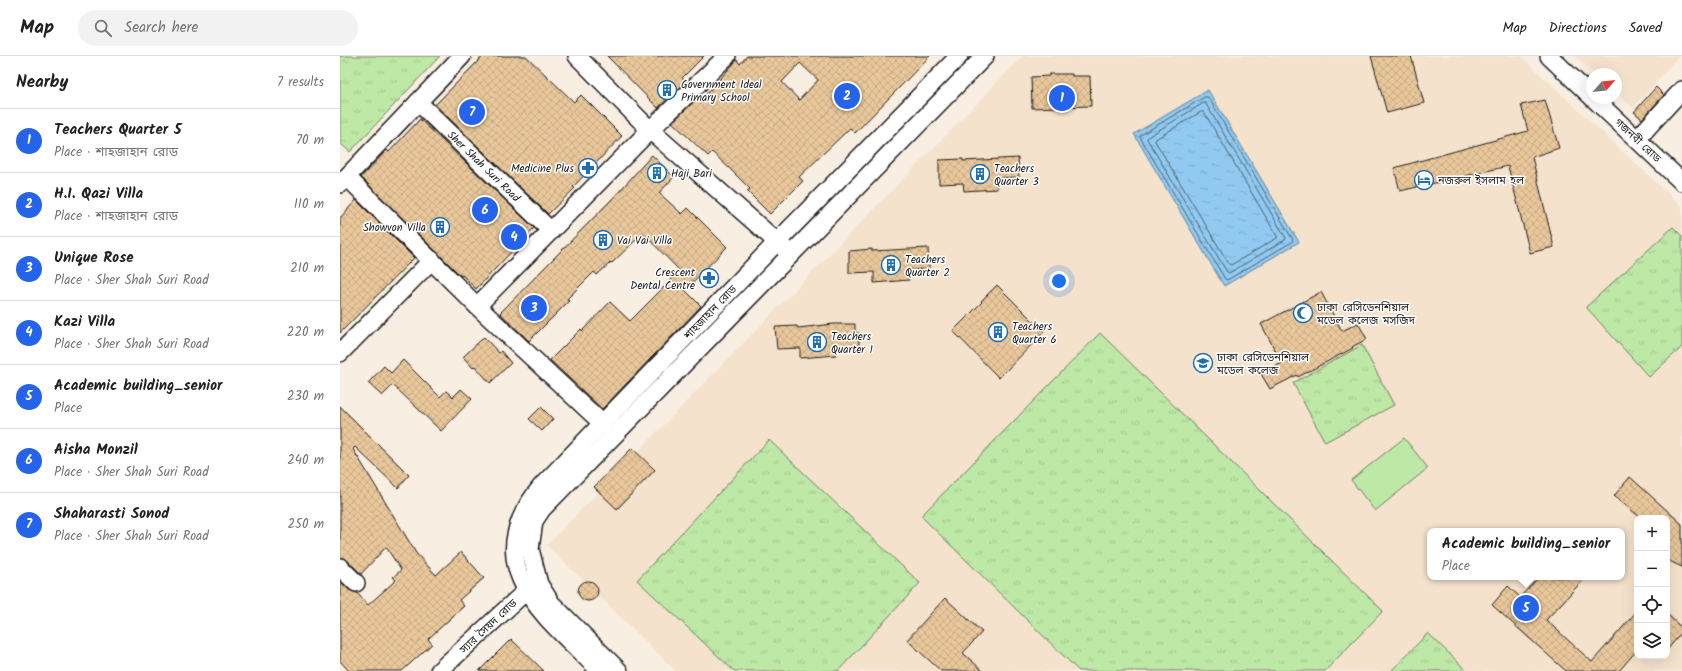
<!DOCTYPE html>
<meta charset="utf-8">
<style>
body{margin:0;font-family:Kalam,"Noto Sans Bengali",sans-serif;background:#f2f2f2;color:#202124}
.controls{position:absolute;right:12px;bottom:12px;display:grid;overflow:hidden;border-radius:8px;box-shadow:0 4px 16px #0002}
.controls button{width:36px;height:36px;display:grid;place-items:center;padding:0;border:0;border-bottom:1px solid #e0e0e0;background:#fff;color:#202124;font:20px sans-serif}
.compass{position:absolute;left:1246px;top:12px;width:36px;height:36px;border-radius:50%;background:#fff;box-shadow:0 4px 16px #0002;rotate:62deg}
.you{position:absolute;left:719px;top:225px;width:14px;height:14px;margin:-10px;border:3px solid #fff;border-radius:50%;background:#1a73e8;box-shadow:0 0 0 6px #1a73e833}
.badge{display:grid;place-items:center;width:26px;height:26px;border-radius:50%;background:#2563eb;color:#fff;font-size:13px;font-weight:700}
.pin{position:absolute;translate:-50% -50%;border:2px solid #fff;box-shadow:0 1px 4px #0006}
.popup{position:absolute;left:1087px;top:472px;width:198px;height:52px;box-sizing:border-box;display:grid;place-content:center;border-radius:8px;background:#fff;filter:drop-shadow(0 1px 3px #0005);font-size:13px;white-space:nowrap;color:#757577}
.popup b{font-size:15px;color:#202124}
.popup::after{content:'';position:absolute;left:50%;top:100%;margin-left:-8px;border:8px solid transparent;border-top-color:#fff}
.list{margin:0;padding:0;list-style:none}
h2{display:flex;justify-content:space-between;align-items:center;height:52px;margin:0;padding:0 16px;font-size:17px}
h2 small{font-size:13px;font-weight:400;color:#757577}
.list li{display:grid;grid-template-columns:26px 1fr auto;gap:12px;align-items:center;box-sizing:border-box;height:64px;padding:0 16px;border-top:1px solid #e0e0e0}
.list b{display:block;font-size:15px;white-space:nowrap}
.list p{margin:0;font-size:13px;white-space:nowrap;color:#757577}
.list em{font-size:13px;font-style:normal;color:#757577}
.icon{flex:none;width:22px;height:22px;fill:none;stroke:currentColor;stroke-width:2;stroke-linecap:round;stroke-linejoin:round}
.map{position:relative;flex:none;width:1342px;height:615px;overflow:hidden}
header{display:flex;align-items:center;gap:24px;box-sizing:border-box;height:56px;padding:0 20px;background:#fff;border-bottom:1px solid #e0e0e0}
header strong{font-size:19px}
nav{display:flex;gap:22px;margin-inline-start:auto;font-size:14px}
.search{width:280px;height:36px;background:#f2f2f2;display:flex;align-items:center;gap:10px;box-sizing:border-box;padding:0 14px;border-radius:22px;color:#757577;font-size:15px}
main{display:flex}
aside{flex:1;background:#fff}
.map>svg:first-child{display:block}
.built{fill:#f4e2cc;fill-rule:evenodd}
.green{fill:#bde8a5;stroke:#6c8260}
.park{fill:url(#park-tufts);stroke:#6c8260}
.water{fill:url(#water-ripples);stroke:#62849b}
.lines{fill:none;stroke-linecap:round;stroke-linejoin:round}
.shore{stroke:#4b6171;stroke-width:1}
.building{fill:url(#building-cross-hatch);stroke:#1c1c1c;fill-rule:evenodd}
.minor-casing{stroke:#1c1c1c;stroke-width:20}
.minor{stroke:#fff;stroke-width:17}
.labels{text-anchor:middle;stroke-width:3;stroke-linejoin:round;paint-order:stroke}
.poi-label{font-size:11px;fill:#1c1c1c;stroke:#fff;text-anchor:start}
.street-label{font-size:11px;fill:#1c1c1c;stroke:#fff}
</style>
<header>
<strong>Map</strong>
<div class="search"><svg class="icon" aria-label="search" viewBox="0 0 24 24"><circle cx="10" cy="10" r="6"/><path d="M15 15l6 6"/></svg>Search here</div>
<nav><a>Map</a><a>Directions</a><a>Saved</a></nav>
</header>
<main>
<aside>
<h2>Nearby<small>7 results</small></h2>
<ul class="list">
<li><span class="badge">1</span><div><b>Teachers Quarter 5</b><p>Place · শাহজাহান রোড</p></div><em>70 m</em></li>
<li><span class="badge">2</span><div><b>H.I. Qazi Villa</b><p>Place · শাহজাহান রোড</p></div><em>110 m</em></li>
<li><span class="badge">3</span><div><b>Unique Rose</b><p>Place · Sher Shah Suri Road</p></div><em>210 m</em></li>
<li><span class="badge">4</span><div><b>Kazi Villa</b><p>Place · Sher Shah Suri Road</p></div><em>220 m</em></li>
<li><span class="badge">5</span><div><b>Academic building_senior</b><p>Place</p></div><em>230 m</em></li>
<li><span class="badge">6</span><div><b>Aisha Monzil</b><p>Place · Sher Shah Suri Road</p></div><em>240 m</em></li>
<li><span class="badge">7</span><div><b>Shaharasti Sonod</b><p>Place · Sher Shah Suri Road</p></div><em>250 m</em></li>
</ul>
</aside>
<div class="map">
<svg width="1342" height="615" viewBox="0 0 1342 615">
<defs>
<pattern id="park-tufts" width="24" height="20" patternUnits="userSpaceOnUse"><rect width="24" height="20" fill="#bde8a5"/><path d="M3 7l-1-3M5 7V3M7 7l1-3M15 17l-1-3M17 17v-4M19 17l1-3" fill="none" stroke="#a2c68d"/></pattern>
<pattern id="water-ripples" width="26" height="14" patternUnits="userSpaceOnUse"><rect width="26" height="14" fill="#91c9f0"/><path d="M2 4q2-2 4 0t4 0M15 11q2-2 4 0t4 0" fill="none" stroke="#7caccd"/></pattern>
<pattern id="building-cross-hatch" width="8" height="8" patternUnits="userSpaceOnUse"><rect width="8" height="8" fill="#e9c79b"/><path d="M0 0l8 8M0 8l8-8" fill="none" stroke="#c7aa85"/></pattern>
</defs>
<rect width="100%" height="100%" fill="#f8eee1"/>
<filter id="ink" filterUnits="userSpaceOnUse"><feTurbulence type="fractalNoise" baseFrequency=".025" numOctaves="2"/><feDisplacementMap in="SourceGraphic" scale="8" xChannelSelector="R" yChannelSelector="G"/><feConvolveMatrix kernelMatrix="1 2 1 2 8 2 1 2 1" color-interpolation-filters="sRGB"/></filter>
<g filter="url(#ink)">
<g class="built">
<path d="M683 0H1181L1342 151V615H336L207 489ZM1297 462H1327V600H1297ZM1090 475H1282V521H1090Z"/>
<polygon points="1235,0 1339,0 1293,52 1276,37 1276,18 1255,18"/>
</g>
<polygon class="green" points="1064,382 1088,412 1035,455 1011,424"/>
<g class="park">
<polygon points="0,0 100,0 10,96 0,87"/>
<polygon points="1333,171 1342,180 1342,291 1309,321 1246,251"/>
<polygon points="760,277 1043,555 985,615 739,615 581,460"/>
<polygon points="1022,289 1054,349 985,386 953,327"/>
<polygon points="429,384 580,527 498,615 394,615 297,524"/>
<polygon points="1088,577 1127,615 1051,615"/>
</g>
<polygon class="water" points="868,34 959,186 884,230 794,78"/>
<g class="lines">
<g class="shore">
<polygon points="865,41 868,41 953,184 952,186 887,224 885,223 800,81 801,79"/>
<polygon points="864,47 866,48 946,182 945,184 889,217 887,216 807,83 808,81"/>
<polygon points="861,56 864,56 937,180 937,182 891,209 889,208 815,85 816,83"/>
</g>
</g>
<g class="building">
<polygon points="143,0 186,0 234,46 241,39 282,80 233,131 235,132 208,158 95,49"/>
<polygon points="267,0 364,0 342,22 346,26 318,52"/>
<path d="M407 0H590L515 77 510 72 459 121 463 125 430 158 407 135 410 133 389 112 372 96 368 100 332 66 360 40 362 43 397 4 400 8ZM460 7 478 24 459 44 442 26Z"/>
<polygon points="1031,0 1071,0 1084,47 1047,57"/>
<polygon points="709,18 732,18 732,20 750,20 751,50 692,52 691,21 709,20"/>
<polygon points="1316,31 1324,39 1302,63 1294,56"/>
<polygon points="1205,44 1219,92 1192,101 1214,191 1190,197 1168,110 1060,135 1054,112 1188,75 1181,49"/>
<polygon points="80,63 194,172 136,233 122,219 121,220 21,121 47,94 49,96"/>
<polygon points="312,99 334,121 319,137 342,158 348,152 387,191 345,234 361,250 262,353 210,304 241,273 242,275 270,246 290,265 340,215 303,177 272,207 271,206 257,219 254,216 227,243 229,245 189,285 160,257 275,140"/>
<polygon points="678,102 679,121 657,122 657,133 624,135 623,127 599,128 599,104 623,103 623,105"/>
<polygon points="16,144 74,202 0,277 0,162"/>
<polygon points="588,192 589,213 569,214 569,224 534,227 534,216 509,217 509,195 532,193 532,195"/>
<polygon points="657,229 704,276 659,322 613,275 642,246 641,245"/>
<polygon points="981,236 1002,275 1018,267 1027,283 1012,291 1013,292 958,321 957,319 930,333 921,318 942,307 921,268"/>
<polygon points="494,268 515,268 515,277 519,277 519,290 495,290 496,299 460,302 460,292 437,293 435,271 457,270 458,272"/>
<polygon points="144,281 159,297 161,295 171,307 150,327 135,310 133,312 123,301"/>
<polygon points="63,304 100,341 106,335 113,341 121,333 132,343 101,375 53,329 42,340 28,327 44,310 51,317"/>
<polygon points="0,350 69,419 58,432 15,391 13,393 76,497 96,519 121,496 144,522 119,544 124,550 88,583 92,588 62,615 9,615 0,605 0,525 9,534 17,537 28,549 56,524 53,521 61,514 46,491 21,518 7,504 0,501"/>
<polygon points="201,351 213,363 202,375 189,363"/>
<polygon points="292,392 315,414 277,453 254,431"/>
<polygon points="1290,421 1342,468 1342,511 1327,504 1327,462 1301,462 1274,440"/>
<polygon points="1199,521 1246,521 1206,564 1252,606 1297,555 1297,594 1279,615 1226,615 1152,549 1168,530 1180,541"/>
<circle cx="248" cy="535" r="10"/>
<polygon points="605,542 642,576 623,597 643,615 601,615 567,584"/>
<polygon points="1327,558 1342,572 1342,576 1327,594"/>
<polygon points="171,583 204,615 139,615"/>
</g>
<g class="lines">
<g class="minor-casing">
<g id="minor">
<polyline points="237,0 310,74 445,193"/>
<polyline points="1209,0 1252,41"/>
<polyline points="1253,42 1342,126"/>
<path id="s1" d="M78 46 210 174"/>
<polyline points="1297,83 1342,34"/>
<polyline points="7,121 137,250 263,368"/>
<polyline points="0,128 122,0"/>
<polyline points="137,250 310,74 387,0"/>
<polyline points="0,297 92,204"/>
<polyline points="0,511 16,527"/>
<polyline points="99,615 186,535 194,530"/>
<path d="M260 615C206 561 135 510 201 431L437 186 619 0"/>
<polyline points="279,615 211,547 199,528 190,493 194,465 202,453 645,0"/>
</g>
</g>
<use href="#minor" class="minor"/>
</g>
</g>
<defs>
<g id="building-ring" transform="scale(1)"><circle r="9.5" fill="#fff" stroke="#1f6fb2" stroke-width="1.5"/><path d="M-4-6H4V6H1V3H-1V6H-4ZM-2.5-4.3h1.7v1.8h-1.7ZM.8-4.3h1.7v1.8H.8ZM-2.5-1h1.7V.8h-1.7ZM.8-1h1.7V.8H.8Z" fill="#1f6fb2"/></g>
<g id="pharmacy-ring" transform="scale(1)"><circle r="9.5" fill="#fff" stroke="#1f6fb2" stroke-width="1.5"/><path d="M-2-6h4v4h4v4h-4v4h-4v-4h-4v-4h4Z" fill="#1f6fb2"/></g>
<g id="hotel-ring" transform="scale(1)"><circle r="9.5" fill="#fff" stroke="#1f6fb2" stroke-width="1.5"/><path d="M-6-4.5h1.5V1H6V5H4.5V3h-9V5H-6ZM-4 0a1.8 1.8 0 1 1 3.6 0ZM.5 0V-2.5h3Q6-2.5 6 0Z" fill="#1f6fb2"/></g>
<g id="mosque-ring" transform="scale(1)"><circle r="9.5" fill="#fff" stroke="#1f6fb2" stroke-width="1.5"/><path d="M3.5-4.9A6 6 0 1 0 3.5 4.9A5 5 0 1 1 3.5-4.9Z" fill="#1f6fb2"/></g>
<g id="university-ring" transform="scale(1)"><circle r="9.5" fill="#fff" stroke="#1f6fb2" stroke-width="1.5"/><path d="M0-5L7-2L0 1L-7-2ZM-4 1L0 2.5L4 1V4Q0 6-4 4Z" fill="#1f6fb2"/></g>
</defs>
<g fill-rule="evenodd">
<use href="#building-ring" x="327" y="34"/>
<use href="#pharmacy-ring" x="248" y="112"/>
<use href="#building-ring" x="317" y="117"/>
<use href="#building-ring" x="640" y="118"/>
<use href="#hotel-ring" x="1084" y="124"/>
<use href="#building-ring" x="100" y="171"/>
<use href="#building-ring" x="263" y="184"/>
<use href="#building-ring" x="551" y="209"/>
<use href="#pharmacy-ring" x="369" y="222"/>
<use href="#mosque-ring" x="963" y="257"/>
<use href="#building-ring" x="658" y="276"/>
<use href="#building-ring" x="477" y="286"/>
<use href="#university-ring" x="863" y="307"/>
</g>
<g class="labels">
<g class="poi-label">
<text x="341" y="32">Government Ideal<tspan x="341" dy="13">Primary School</tspan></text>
<text x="234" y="116" text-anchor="end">Medicine Plus</text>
<text x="654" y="116">Teachers<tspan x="654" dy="13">Quarter 3</tspan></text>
<text x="331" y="121">Haji Bari</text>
<text x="1098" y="128">নজরুল ইসলাম হল</text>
<text x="86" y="175" text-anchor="end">Showvon Villa</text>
<text x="277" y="188">Vai Vai Villa</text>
<text x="565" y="207">Teachers<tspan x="565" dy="13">Quarter 2</tspan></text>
<text x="355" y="220" text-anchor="end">Crescent<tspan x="355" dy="13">Dental Centre</tspan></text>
<text x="977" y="255">ঢাকা রেসিডেনশিয়াল<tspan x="977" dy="13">মডেল কলেজ মসজিদ</tspan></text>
<text x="672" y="274">Teachers<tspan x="672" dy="13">Quarter 6</tspan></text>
<text x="491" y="284">Teachers<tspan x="491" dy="13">Quarter 1</tspan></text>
<text x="877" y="305">ঢাকা রেসিডেনশিয়াল<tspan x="877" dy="13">মডেল কলেজ</tspan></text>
</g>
<g class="street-label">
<text transform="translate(1298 84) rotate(43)" y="4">গজনবী রোড</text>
<text dy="4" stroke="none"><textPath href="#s1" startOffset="92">Sher Shah Suri Road</textPath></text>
<text transform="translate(370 256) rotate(-46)" y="4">শাহজাহান রোড</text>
<text transform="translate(148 570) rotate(-43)" y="4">স্যার সৈয়দ রোড</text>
</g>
</g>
</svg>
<div class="controls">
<button>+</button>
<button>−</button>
<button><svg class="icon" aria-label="locate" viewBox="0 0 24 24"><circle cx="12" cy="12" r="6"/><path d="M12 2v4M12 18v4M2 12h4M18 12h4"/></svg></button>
<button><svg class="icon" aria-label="layers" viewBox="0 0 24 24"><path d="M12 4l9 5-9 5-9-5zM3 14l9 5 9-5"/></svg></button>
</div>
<svg class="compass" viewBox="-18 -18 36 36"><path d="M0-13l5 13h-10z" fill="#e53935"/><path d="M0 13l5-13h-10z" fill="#757577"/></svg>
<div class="you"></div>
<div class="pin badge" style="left:722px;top:42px">1</div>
<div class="pin badge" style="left:507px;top:40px">2</div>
<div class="pin badge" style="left:194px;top:252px">3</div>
<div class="pin badge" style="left:174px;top:181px">4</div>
<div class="pin badge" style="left:1186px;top:552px">5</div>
<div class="popup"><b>Academic building_senior</b>Place</div>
<div class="pin badge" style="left:145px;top:154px">6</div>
<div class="pin badge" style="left:132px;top:56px">7</div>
</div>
</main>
